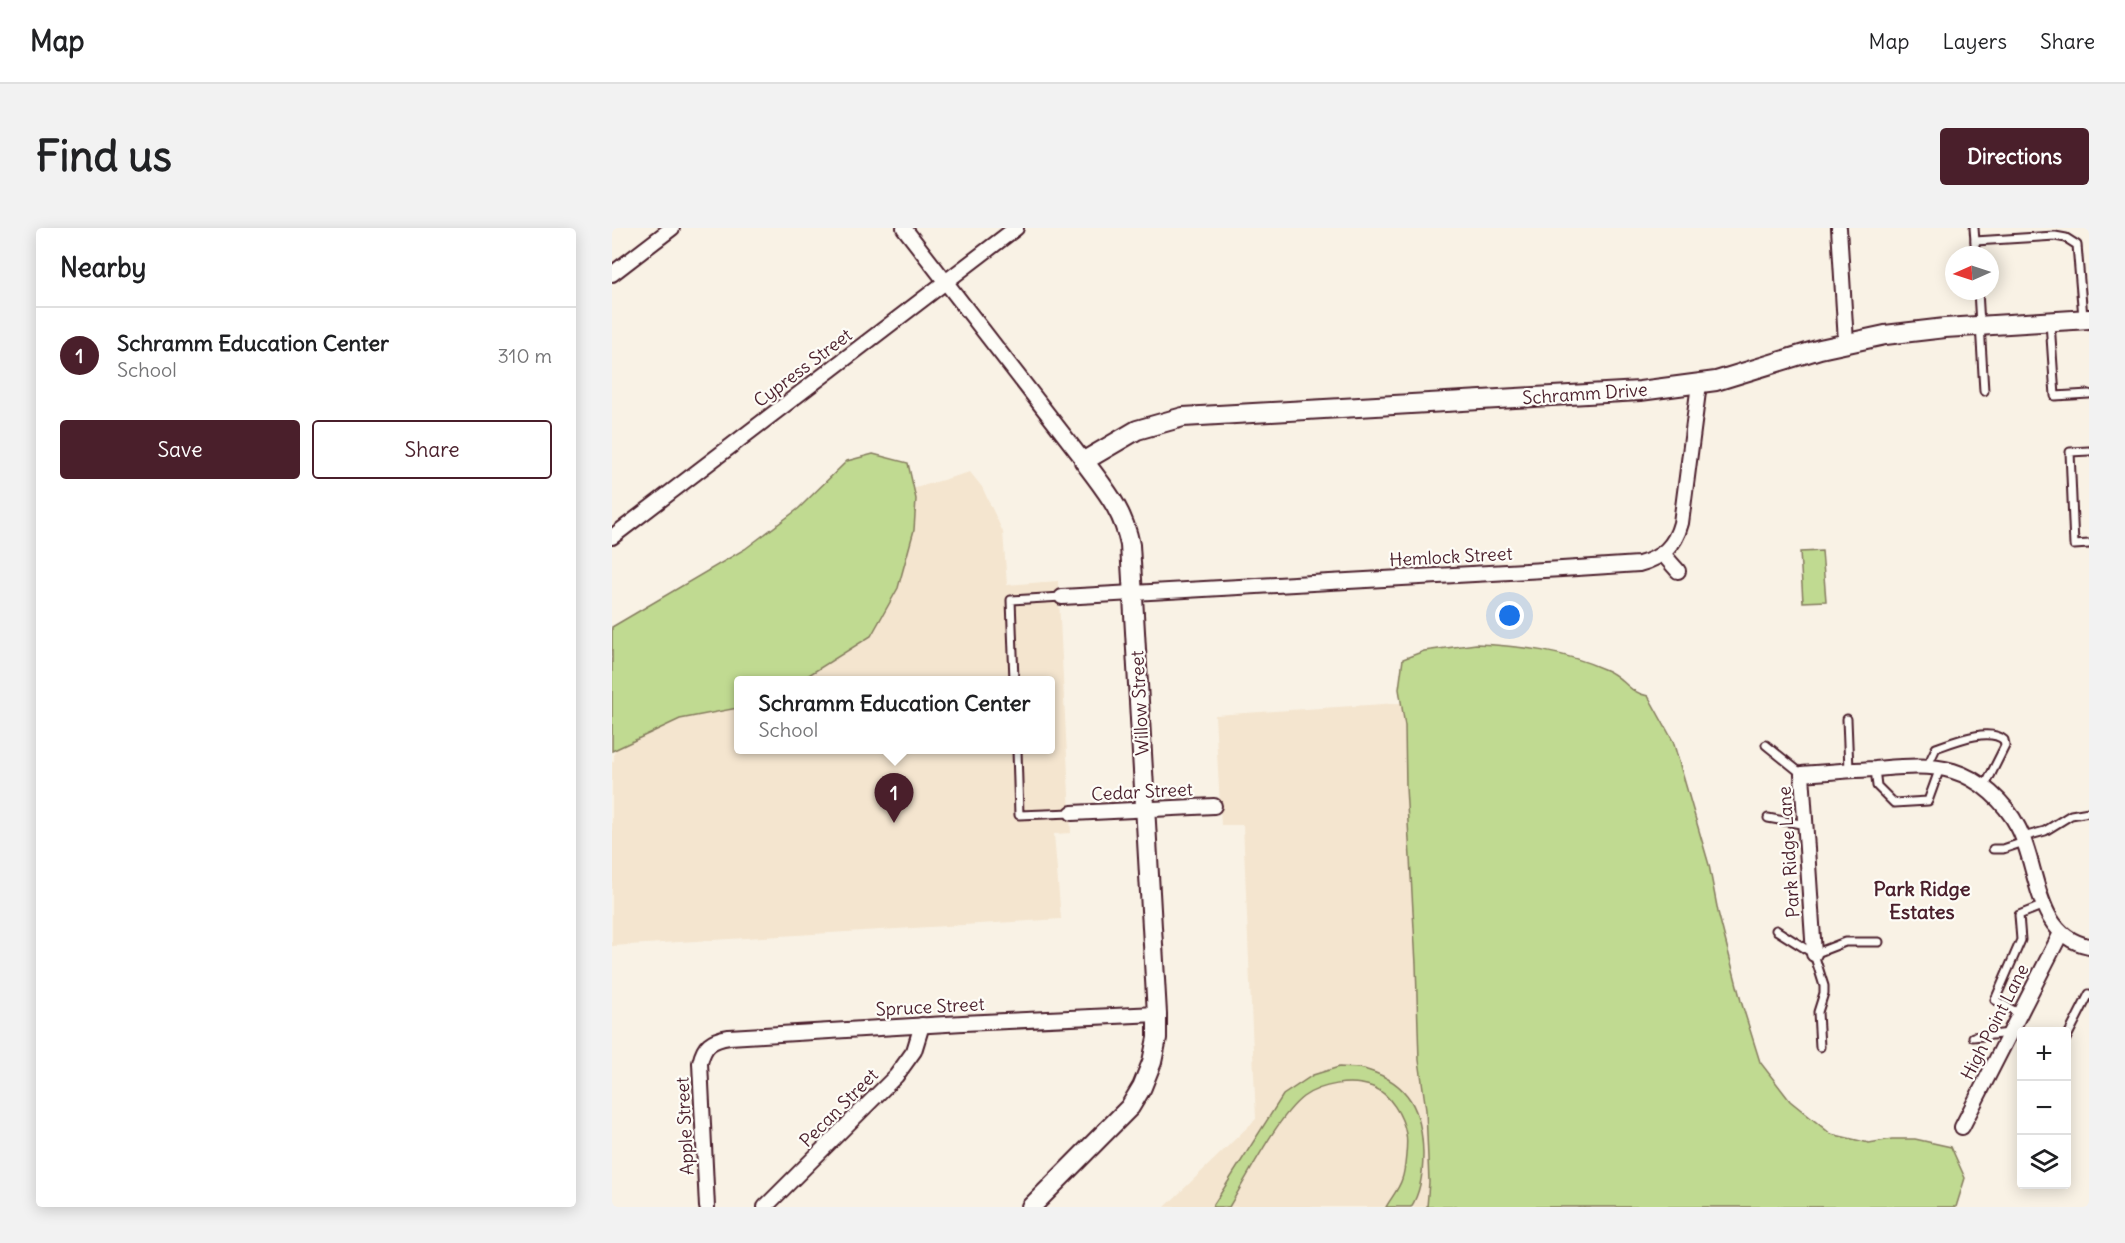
<!DOCTYPE html>
<meta charset="utf-8">
<style>
body{margin:0;font-family:Delius,sans-serif;background:#f2f2f2;color:#202124}
.controls{position:absolute;right:18px;bottom:18px;display:grid;overflow:hidden;border-radius:6px;box-shadow:0 3px 15px #0003}
.controls button{width:54px;height:54px;display:grid;place-items:center;padding:0;border:0;border-bottom:2px solid #e0e0e0;background:#fff;color:#202124;font:30px sans-serif}
.compass{position:absolute;left:1333px;top:18px;width:54px;height:54px;border-radius:50%;background:#fff;box-shadow:0 3px 15px #0003;rotate:267deg}
.you{position:absolute;left:898px;top:388px;width:21px;height:21px;margin:-15px;border:4px solid #fff;border-radius:50%;background:#1a73e8;box-shadow:0 0 0 9px #1a73e833}
.badge{display:grid;place-items:center;width:39px;height:39px;border-radius:50%;background:#4a1f2b;color:#fff;font-size:20px;font-weight:700}
.pin{position:absolute;translate:-50% -50px;filter:drop-shadow(0 2px 3px #0008)}
.pin::after{content:'';position:absolute;top:32px;width:21px;height:18px;background:inherit;clip-path:polygon(0 0,100% 0,50% 100%)}
.popup{position:absolute;left:122px;top:448px;width:321px;height:78px;box-sizing:border-box;display:grid;place-content:center;border-radius:6px;background:#fff;filter:drop-shadow(0 2px 4px #0005);font-size:20px;white-space:nowrap;color:#757577}
.popup b{font-size:22px;color:#202124}
.popup::after{content:'';position:absolute;left:50%;top:100%;margin-left:-12px;border:12px solid transparent;border-top-color:#fff}
.list{margin:0;padding:0;list-style:none}
h2{display:flex;justify-content:space-between;align-items:center;height:78px;margin:0;padding:0 24px;font-size:26px}
h2 small{font-size:20px;font-weight:400;color:#757577}
.list li{display:grid;grid-template-columns:39px 1fr auto;gap:18px;align-items:center;box-sizing:border-box;height:96px;padding:0 24px;border-top:2px solid #e0e0e0}
.list b{display:block;font-size:22px;white-space:nowrap}
.list p{margin:0;font-size:20px;white-space:nowrap;color:#757577}
.list em{font-size:20px;font-style:normal;color:#757577}
.actions{display:flex;gap:12px;padding:18px 24px}
.actions a{flex:1;padding:14px 0;border:2px solid #4a1f2b;border-radius:6px;text-align:center;font-size:21px;color:#4a1f2b}
.actions .main{background:#4a1f2b;color:#fff}
.icon{flex:none;width:33px;height:33px;fill:none;stroke:currentColor;stroke-width:2;stroke-linecap:round;stroke-linejoin:round}
.map{position:relative;flex:none;width:1477px;height:979px;overflow:hidden;border-radius:6px}
header{display:flex;align-items:center;gap:36px;box-sizing:border-box;height:84px;padding:0 30px;background:#fff;border-bottom:2px solid #e0e0e0}
header strong{font-size:28px}
nav{display:flex;gap:33px;margin-inline-start:auto;font-size:21px}
.intro{display:flex;align-items:center;justify-content:space-between;box-sizing:border-box;height:144px;padding:0 36px}
h1{margin:0;font-size:42px}
.button{padding:15px 27px;border-radius:6px;background:#4a1f2b;color:#fff;font-size:21px;font-weight:700}
main{display:flex;gap:36px;padding:0 36px}
aside{flex:1;background:#fff;border-radius:6px;box-shadow:0 3px 15px #0003}
.map>svg:first-child{display:block}
.built{fill:#f4e5cf;fill-rule:evenodd}
.green{fill:#c0da91;stroke:#857c5e;stroke-width:1.5}
.lines{fill:none;stroke-linecap:round;stroke-linejoin:round}
.lane-casing{stroke:#4a1f2b;stroke-width:11}
.street-casing{stroke:#4a1f2b;stroke-width:18}
.secondary-casing{stroke:#4a1f2b;stroke-width:22}
.lane{stroke:#fdfcf7;stroke-width:7}
.street{stroke:#fdfcf7;stroke-width:14}
.secondary{stroke:#fdfcf7;stroke-width:18}
.labels{text-anchor:middle;stroke-width:4.5;stroke-linejoin:round;paint-order:stroke}
.street-label{font-size:18px;fill:#4a1f2b;stroke:#fdfcf7}
.neighbourhood-label{font-size:20px;font-weight:bold;fill:#4a1f2b;stroke:#fdfcf7}
</style>
<header>
<strong>Map</strong>
<nav><a>Map</a><a>Layers</a><a>Share</a></nav>
</header>
<div class="intro"><h1>Find us</h1><a class="button">Directions</a></div>
<main>
<aside>
<h2>Nearby<small></small></h2>
<ul class="list">
<li><span class="badge">1</span><div><b>Schramm Education Center</b><p>School</p></div><em>310 m</em></li>
</ul>
<div class="actions"><a class="main">Save</a><a>Share</a></div>
</aside>
<div class="map">
<svg width="1477" height="979" viewBox="0 0 1477 979">
<rect width="100%" height="100%" fill="#f9f2e5"/>
<filter id="ink" filterUnits="userSpaceOnUse"><feTurbulence type="fractalNoise" baseFrequency=".0167" numOctaves="2"/><feDisplacementMap in="SourceGraphic" scale="12" xChannelSelector="R" yChannelSelector="G"/><feConvolveMatrix kernelMatrix="1 2 1 2 8 2 1 2 1" color-interpolation-filters="sRGB"/></filter>
<g filter="url(#ink)">
<g class="built">
<path d="M358 244 370 259 391 304 395 357 446 353 459 605 442 606 449 691 0 718V534L2 533 5 430 198 291ZM126 452H438V522H126Z"/>
<polygon points="818,473 845,979 553,979 644,891 631,597 609,597 603,487"/>
</g>
<g class="green">
<polygon points="261,226 296,235 304,271 302,302 286,360 259,408 189,452 126,452 126,480 68,491 0,523 0,399 133,321 186,281 235,233"/>
<polygon points="1210,323 1214,373 1191,374 1188,324"/>
<path d="M864 416C909 418 952 423 994 442 1013 450 1015 464 1036 468L1061 513 1097 637 1106 684 1129 773 1148 834 1178 873 1219 906 1257 915 1280 911H1303L1339 919 1353 950 1344 979H815L817 954 814 882 807 832 804 736 794 559 793 498 787 461 791 431 812 423Z"/>
<path d="M727 839C736 840 747 839 755 842 798 855 810 883 811 926 811 943 809 964 799 979H774C779 970 787 961 790 951 793 943 796 914 794 906 791 888 778 866 761 859 739 851 709 856 691 869 665 889 635 950 617 979H600L671 867 701 847Z"/>
</g>
<g class="lines">
<g class="lane-casing">
<g id="lane">
<polyline points="1362,0 1363,13"/>
<polyline points="1363,27 1363,13 1443,8 1454,10 1465,17 1471,89"/>
<polyline points="1366,63 1372,163"/>
<polyline points="1438,94 1443,168 1477,166"/>
<polyline points="1477,223 1458,224 1462,317 1477,316"/>
<polyline points="402,452 399,372 450,369"/>
<polyline points="1235,491 1237,542"/>
<polyline points="1154,517 1190,546"/>
<polyline points="405,522 407,587 460,585"/>
<path d="M1315 539 1324 520C1341 514 1376 499 1392 512L1393 518 1372 560"/>
<polyline points="1263,541 1265,558 1282,575 1316,573 1328,540"/>
<polyline points="1156,590 1194,597"/>
<polyline points="1411,609 1433,603 1459,587 1477,584"/>
<polyline points="1381,621 1391,621 1412,614"/>
<polyline points="1164,702 1202,726 1212,758 1212,765 1206,784 1208,819"/>
<polyline points="1202,726 1233,714 1267,714"/>
<polyline points="1408,786 1383,772 1409,712 1407,687 1432,677"/>
<polyline points="1361,809 1398,805"/>
<polyline points="1454,811 1477,766"/>
</g>
</g>
<g class="street-casing">
<g id="street">
<polyline points="292,0 472,233"/>
<polyline points="1227,0 1234,114"/>
<polyline points="0,46 60,0"/>
<polyline points="0,309 404,0"/>
<polyline points="1051,326 1066,343"/>
<path d="M450 369 950 341 1027 336C1050 330 1063 318 1069 295L1087 156"/>
<polyline points="460,585 602,578"/>
<path d="M1202 726 1190 546C1215 544 1239 542 1263 541 1289 539 1316 536 1341 543 1368 551 1393 574 1406 599 1427 638 1422 708 1477 718"/>
<polyline points="1350,899 1449,705"/>
<path d="M95 979 88 835C92 817 99 812 117 809L351 795 545 786"/>
<polyline points="153,979 284,848 302,823 310,797"/>
</g>
</g>
<g class="secondary-casing">
<path id="secondary" d="M419 979 518 879 530 859 540 834 545 810V786L518 317C511 281 493 262 472 233L525 202 571 189 1028 163 1104 153 1208 121 1273 107 1333 100 1477 91"/>
</g>
<use href="#lane" class="lane"/>
<use href="#street" class="street"/>
<use href="#secondary" class="secondary"/>
</g>
</g>
<g class="labels">
<g class="street-label">
<text transform="translate(191 140) rotate(-37)" y="6">Cypress Street</text>
<text transform="translate(973 166) rotate(-4)" y="6">Schramm Drive</text>
<text transform="translate(839 329) rotate(-3)" y="6">Hemlock Street</text>
<text transform="translate(528 475) rotate(-93)" y="6">Willow Street</text>
<text transform="translate(530 564) rotate(-3)" y="6">Cedar Street</text>
<text transform="translate(1177 624) rotate(-94)" y="6">Park Ridge Lane</text>
<text transform="translate(318 779) rotate(-3)" y="6">Spruce Street</text>
<text transform="translate(1383 794) rotate(-63)" y="6">High Point Lane</text>
<text transform="translate(227 880) rotate(-45)" y="6">Pecan Street</text>
<text transform="translate(73 898) rotate(-93)" y="6">Apple Street</text>
</g>
<g class="neighbourhood-label">
<text x="1310" y="668">Park Ridge<tspan x="1310" dy="23">Estates</tspan></text>
</g>
</g>
</svg>
<div class="controls">
<button>+</button>
<button>−</button>
<button><svg class="icon" aria-label="layers" viewBox="0 0 24 24"><path d="M12 4l9 5-9 5-9-5zM3 14l9 5 9-5"/></svg></button>
</div>
<svg class="compass" viewBox="-18 -18 36 36"><path d="M0-13l5 13h-10z" fill="#e53935"/><path d="M0 13l5-13h-10z" fill="#757577"/></svg>
<div class="you"></div>
<div class="pin badge" style="left:282px;top:595px">1</div>
<div class="popup"><b>Schramm Education Center</b>School</div>
</div>
</main>
